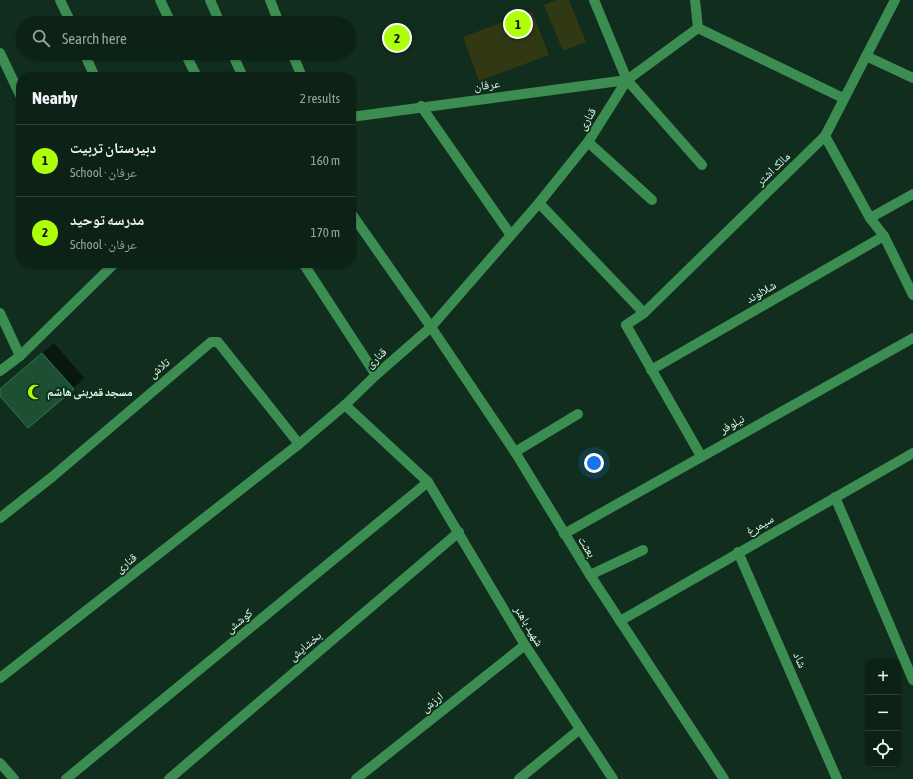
<!DOCTYPE html>
<meta charset="utf-8">
<style>
body{margin:0;font-family:"Asap Condensed","Noto Naskh Arabic",sans-serif;background:#1b2f23;color:#f1f3f6}
.controls{position:absolute;right:12px;bottom:12px;display:grid;overflow:hidden;border-radius:8px;box-shadow:0 1px 3px #0004}
.controls button{width:36px;height:36px;display:grid;place-items:center;padding:0;border:0;border-bottom:1px solid #2d3f35;background:#0d2216;color:#f1f3f6;font:20px sans-serif}
.you{position:absolute;left:594px;top:463px;width:14px;height:14px;margin:-10px;border:3px solid #fff;border-radius:50%;background:#1a73e8;box-shadow:0 0 0 6px #1a73e833}
.badge{display:grid;place-items:center;width:26px;height:26px;border-radius:50%;background:#aeff0a;color:#111;font-size:13px;font-weight:700}
.pin{position:absolute;translate:-50% -50%;border:2px solid #fff;box-shadow:0 1px 4px #0006}
.list{margin:0;padding:0;list-style:none}
h2{display:flex;justify-content:space-between;align-items:center;height:52px;margin:0;padding:0 16px;font-size:17px}
h2 small{font-size:13px;font-weight:400;color:#9aa4a1}
.list li{display:grid;grid-template-columns:26px 1fr auto;gap:12px;align-items:center;box-sizing:border-box;height:72px;padding:0 16px;border-top:1px solid #2d3f35}
.list b{display:block;font-size:15px;white-space:nowrap}
.list p{margin:0;font-size:13px;white-space:nowrap;color:#9aa4a1}
.list em{font-size:13px;font-style:normal;color:#9aa4a1}
.icon{flex:none;width:22px;height:22px;fill:none;stroke:currentColor;stroke-width:2;stroke-linecap:round;stroke-linejoin:round}
.map{position:relative;flex:none;width:913px;height:779px;overflow:hidden}
.search{position:absolute;background:#0d2216;box-shadow:0 1px 3px #0004;left:16px;top:16px;width:340px;height:44px;display:flex;align-items:center;gap:10px;box-sizing:border-box;padding:0 14px;border-radius:22px;color:#9aa4a1;font-size:15px}
.panel{position:absolute;background:#0d2216;box-shadow:0 1px 3px #0004;left:16px;top:72px;width:340px;height:196px;border-radius:16px}
.map>svg:first-child{display:block}
.green{fill:#313814}
.shadow{fill:#0007}
.building{fill:#1d4f32;stroke:#2f7b4f}
.lines{fill:none;stroke-linecap:round;stroke-linejoin:round}
.minor{stroke:#3c8d51;stroke-width:10}
.labels{text-anchor:middle;stroke-width:4;stroke-linejoin:round;paint-order:stroke}
.street-label{font-size:12px;fill:#deffe9;stroke:#112d1d}
.poi-label{font-size:12px;font-weight:bold;fill:#deffe9;stroke:#112d1d;text-anchor:start}
</style>
<div class="map">
<svg width="913" height="779" viewBox="0 0 913 779">
<rect width="100%" height="100%" fill="#112d1d"/>
<g class="green">
<polygon points="556,0 569,0 586,42 563,51 544,5"/>
<polygon points="532,11 549,55 479,81 463,37"/>
</g>
<polygon class="shadow" points="54,343 84,378 73,389 0,394 0,390 9,381"/>
<polygon class="building" points="42,353 74,389 28,428 0,396 0,389"/>
<g class="lines">
<g class="minor">
<polyline points="60,0 71,23"/>
<polyline points="160,0 171,23"/>
<polyline points="210,0 220,23"/>
<polyline points="270,0 279,23"/>
<polyline points="594,0 627,80 702,165"/>
<polyline points="698,28 843,98"/>
<polyline points="0,53 21,97"/>
<polyline points="84,53 95,77"/>
<polyline points="185,53 197,77"/>
<polyline points="232,53 243,77"/>
<polyline points="292,53 302,77"/>
<polyline points="866,56 913,78"/>
<polyline points="421,106 510,234"/>
<polyline points="351,117 627,80"/>
<polyline points="825,136 870,218 884,236 913,295"/>
<polyline points="588,142 652,200"/>
<polyline points="539,203 644,313"/>
<polyline points="351,213 431,327 515,452 590,575 724,779"/>
<polyline points="870,218 913,194"/>
<polyline points="303,263 376,375"/>
<polyline points="0,313 20,356"/>
<polyline points="651,370 884,236"/>
<polyline points="0,371 20,356 115,263"/>
<polyline points="345,405 428,482 525,645 613,779"/>
<polyline points="515,452 578,414"/>
<polyline points="701,456 626,325 644,313 825,136 895,0"/>
<polyline points="835,497 913,680"/>
<polyline points="0,518 52,477 211,342 218,342 299,444"/>
<polyline points="564,534 913,338"/>
<polyline points="738,552 837,779"/>
<polyline points="590,575 643,550"/>
<polyline points="620,621 913,453"/>
<polyline points="0,678 299,444 345,405 376,375 431,327 539,203 588,142 627,80 698,28 695,0"/>
<polyline points="0,763 14,779"/>
<polyline points="66,779 428,482"/>
<polyline points="169,779 459,532"/>
<polyline points="356,779 525,645"/>
<polyline points="519,779 580,729"/>
</g>
</g>
<defs>
<g id="mosque-bare" transform="scale(1.2)"><path d="M3.5-4.9A6 6 0 1 0 3.5 4.9A5 5 0 1 1 3.5-4.9Z" fill="#aeff0a" stroke="#112d1d" stroke-width="2.5" paint-order="stroke"/></g>
</defs>
<g fill-rule="evenodd">
<use href="#mosque-bare" x="35" y="392"/>
</g>
<g class="labels">
<g class="street-label">
<text transform="translate(487 85) rotate(-7)" y="4">عرفان</text>
<text transform="translate(587 119) rotate(-58)" y="4">قناری</text>
<text transform="translate(773 169) rotate(-44)" y="4">مالک اشتر</text>
<text transform="translate(761 292) rotate(-30)" y="4">شلالوند</text>
<text transform="translate(376 358) rotate(-42)" y="4">قناری</text>
<text transform="translate(159 368) rotate(-40)" y="4">تلاش</text>
<text transform="translate(732 424) rotate(-29)" y="4">نیلوفر</text>
<text transform="translate(760 525) rotate(-30)" y="4">سیمرغ</text>
<text transform="translate(587 547) rotate(58)" y="4">بعثت</text>
<text transform="translate(126 563) rotate(-38)" y="4">قناری</text>
<text transform="translate(239 621) rotate(-39)" y="4">کوشش</text>
<text transform="translate(529 626) rotate(59)" y="4">شهید باهنر</text>
<text transform="translate(305 646) rotate(-40)" y="4">بخشایش</text>
<text transform="translate(800 660) rotate(66)" y="4">شاد</text>
<text transform="translate(432 702) rotate(-38)" y="4">ارزش</text>
</g>
<g class="poi-label">
<text x="47" y="396">مسجد قمربنی هاشم</text>
</g>
</g>
</svg>
<div class="controls">
<button>+</button>
<button>−</button>
<button><svg class="icon" aria-label="locate" viewBox="0 0 24 24"><circle cx="12" cy="12" r="6"/><path d="M12 2v4M12 18v4M2 12h4M18 12h4"/></svg></button>
</div>
<div class="you"></div>
<div class="pin badge" style="left:518px;top:24px">1</div>
<div class="pin badge" style="left:397px;top:38px">2</div>
<div class="search"><svg class="icon" aria-label="search" viewBox="0 0 24 24"><circle cx="10" cy="10" r="6"/><path d="M15 15l6 6"/></svg>Search here</div>
<section class="panel">
<h2>Nearby<small>2 results</small></h2>
<ul class="list">
<li><span class="badge">1</span><div><b>دبیرستان تربیت</b><p>School · عرفان</p></div><em>160 m</em></li>
<li><span class="badge">2</span><div><b>مدرسه توحید</b><p>School · عرفان</p></div><em>170 m</em></li>
</ul>
</section>
</div>
